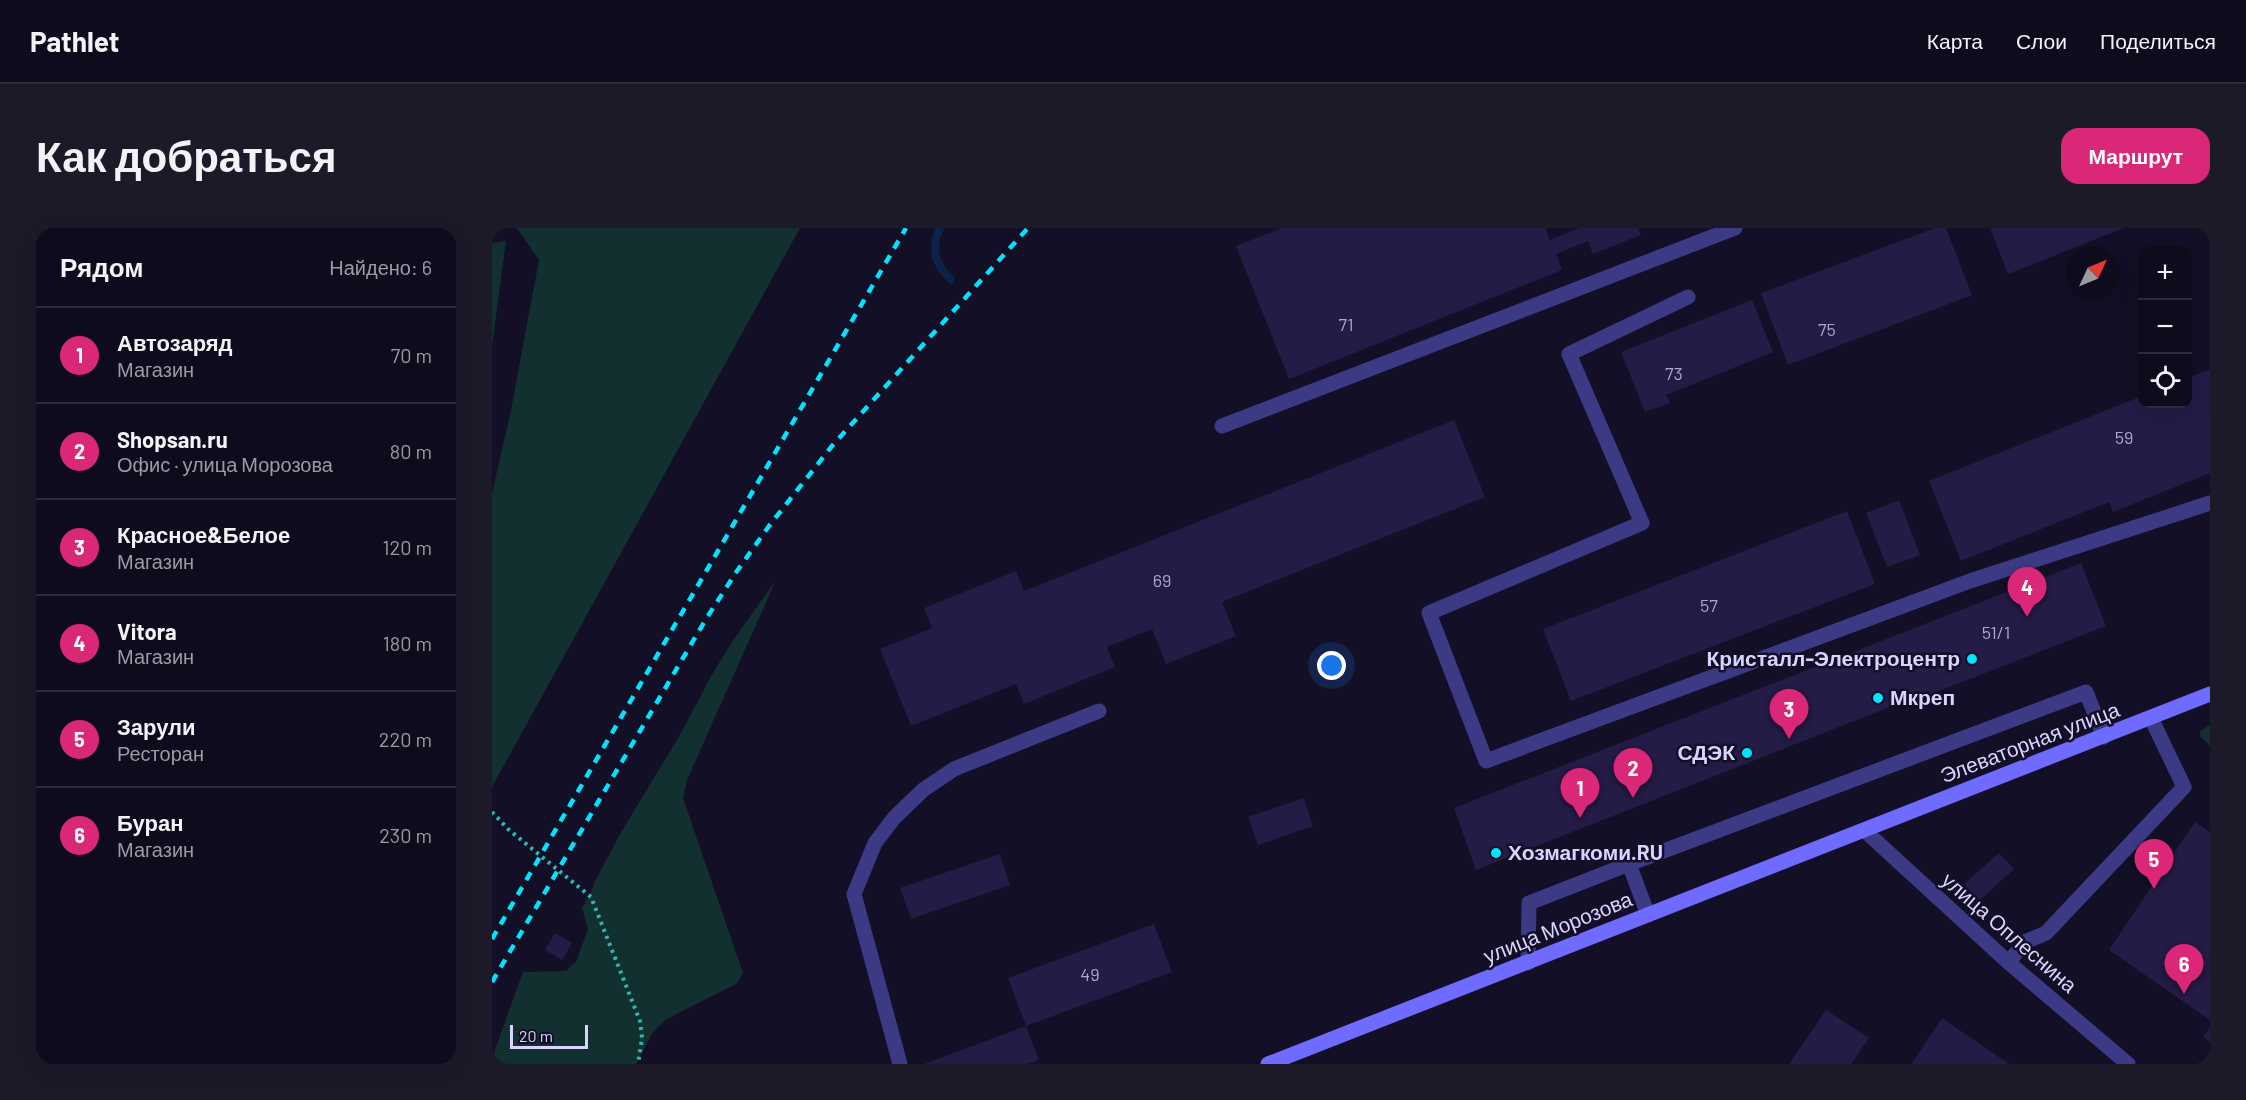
<!DOCTYPE html>
<html lang="ru">
<meta charset="utf-8">
<style>
body{margin:0;font-family:Barlow,sans-serif;background:#1c1929;color:#f1f3f6}
.controls{position:absolute;right:18px;top:18px;display:grid;overflow:hidden;border-radius:12px;box-shadow:0 6px 24px #0002}
.controls button{width:54px;height:54px;display:grid;place-items:center;padding:0;border:0;border-bottom:2px solid #2e2b3b;background:#0e0b1c;color:#f1f3f6;font:30px sans-serif}
.compass{position:absolute;left:1574px;top:18px;width:54px;height:54px;border-radius:50%;background:#0e0b1c;box-shadow:0 6px 24px #0002;rotate:46deg}
.scale{position:absolute;left:18px;bottom:15px;width:78px;box-sizing:border-box;padding-left:6px;border:3px solid #d9d4ff;border-top:0;font-size:16px;line-height:21px;white-space:nowrap;color:#d9d4ff;-webkit-text-stroke:4px #130f26;paint-order:stroke}
.you{position:absolute;left:840px;top:438px;width:21px;height:21px;margin:-15px;border:4px solid #fff;border-radius:50%;background:#1a73e8;box-shadow:0 0 0 9px #1a73e833}
.badge{display:grid;place-items:center;width:39px;height:39px;border-radius:50%;background:#db2777;color:#fff;font-size:20px;font-weight:700}
.pin{position:absolute;translate:-50% -50px;filter:drop-shadow(0 2px 3px #0008)}
.pin::after{content:'';position:absolute;top:32px;width:21px;height:18px;background:inherit;clip-path:polygon(0 0,100% 0,50% 100%)}
.list{margin:0;padding:0;list-style:none}
h2{display:flex;justify-content:space-between;align-items:center;height:78px;margin:0;padding:0 24px;font-size:26px}
h2 small{font-size:20px;font-weight:400;color:#9b9ba3}
.list li{display:grid;grid-template-columns:39px 1fr auto;gap:18px;align-items:center;box-sizing:border-box;height:96px;padding:0 24px;border-top:2px solid #2e2b3b}
.list b{display:block;font-size:22px;white-space:nowrap}
.list p{margin:0;font-size:20px;white-space:nowrap;color:#9b9ba3}
.list em{font-size:20px;font-style:normal;color:#9b9ba3}
.icon{flex:none;width:33px;height:33px;fill:none;stroke:currentColor;stroke-width:2;stroke-linecap:round;stroke-linejoin:round}
.map{position:relative;flex:none;width:1718px;height:836px;overflow:hidden;border-radius:18px}
header{display:flex;align-items:center;gap:36px;box-sizing:border-box;height:84px;padding:0 30px;background:#0e0b1c;border-bottom:2px solid #2e2b3b}
header strong{font-size:28px}
nav{display:flex;gap:33px;margin-inline-start:auto;font-size:21px}
.intro{display:flex;align-items:center;justify-content:space-between;box-sizing:border-box;height:144px;padding:0 36px}
h1{margin:0;font-size:42px}
.button{padding:15px 27px;border-radius:18px;background:#db2777;color:#fff;font-size:21px;font-weight:700}
main{display:flex;gap:36px;padding:0 36px}
aside{flex:1;background:#0e0b1c;border-radius:18px;box-shadow:0 6px 24px #0002}
.map>svg:first-child{display:block}
.green{fill:#12302f}
.lines{fill:none;stroke-linecap:round;stroke-linejoin:round}
.stream{stroke:#0c2248;stroke-width:8}
.building{fill:#241b47}
.path{stroke:#2fb8b0;stroke-width:4;stroke-dasharray:3 4.5;stroke-linecap:butt}
.service{stroke:#3d3a85;stroke-width:15}
.tertiary{stroke:#3d3a85;stroke-width:15}
.secondary{stroke:#6f6bff;stroke-width:15}
.rail{stroke:#00e5ff;stroke-width:4.5;stroke-dasharray:9 8;stroke-linecap:butt}
.poi-dot{fill:#00e5ff;stroke:#130f26;stroke-width:2}
.labels{text-anchor:middle;stroke-width:5;stroke-linejoin:round;paint-order:stroke}
.number-label{font-size:18px;fill:#aca6d1}
.poi-label{font-size:21px;font-weight:bold;fill:#d9d4ff;stroke:#130f26;text-anchor:end}
.street-label{font-size:21px;fill:#d9d4ff;stroke:#130f26}
</style>
<header>
<strong>Pathlet</strong>
<nav><a>Карта</a><a>Слои</a><a>Поделиться</a></nav>
</header>
<div class="intro"><h1>Как добраться</h1><a class="button">Маршрут</a></div>
<main>
<aside>
<h2>Рядом<small>Найдено: 6</small></h2>
<ul class="list">
<li><span class="badge">1</span><div><b>Автозаряд</b><p>Магазин</p></div><em>70 m</em></li>
<li><span class="badge">2</span><div><b>Shopsan.ru</b><p>Офис · улица Морозова</p></div><em>80 m</em></li>
<li><span class="badge">3</span><div><b>Красное&amp;Белое</b><p>Магазин</p></div><em>120 m</em></li>
<li><span class="badge">4</span><div><b>Vitora</b><p>Магазин</p></div><em>180 m</em></li>
<li><span class="badge">5</span><div><b>Зарули</b><p>Ресторан</p></div><em>220 m</em></li>
<li><span class="badge">6</span><div><b>Буран</b><p>Магазин</p></div><em>230 m</em></li>
</ul>
</aside>
<div class="map">
<svg width="1718" height="836" viewBox="0 0 1718 836">
<rect width="100%" height="100%" fill="#130f26"/>
<g class="green">
<polygon points="25,0 308,0 0,559 0,265 18,187 47,32"/>
<polygon points="14,13 0,118 0,15"/>
<polygon points="284,352 195,552 191,570 251,745 244,756 173,792 161,804 144,836 0,836 0,830 31,744 74,743 84,734 96,701 90,680 100,662 102,655 127,608 189,505 219,448 242,411"/>
<polygon points="1718,497 1718,518 1708,508 1708,503"/>
</g>
<g class="lines">
<path class="stream" d="M448 0C438 21 443 36 459 52"/>
</g>
<g class="building">
<polygon points="790,0 1053,0 1058,12 1087,0 1146,0 1149,7 1101,26 1096,13 1064,26 1070,42 797,151 744,18"/>
<polygon points="1443,0 1454,0 1480,67 1296,137 1269,65"/>
<polygon points="1498,0 1632,0 1516,46"/>
<polygon points="1260,72 1281,124 1174,167 1178,175 1153,184 1129,124"/>
<polygon points="1718,141 1718,245 1621,284 1617,274 1469,333 1437,253 1650,168 1650,176 1696,176 1696,150"/>
<polygon points="962,192 993,269 730,374 744,408 674,436 660,401 615,419 623,439 532,476 524,456 419,498 388,421 440,400 432,380 524,343 532,363"/>
<polygon points="1407,272 1428,327 1395,339 1374,285"/>
<polygon points="1355,283 1383,356 1079,473 1051,401"/>
<polygon points="1589,335 1614,398 1419,474 1418,471 984,642 962,580"/>
<polygon points="812,570 821,598 766,617 756,589"/>
<polygon points="1703,594 1718,604 1718,792 1617,722"/>
<polygon points="1507,625 1522,641 1487,673 1472,656"/>
<polygon points="508,626 518,657 419,691 408,660"/>
<polygon points="662,696 680,744 534,798 516,750"/>
<polygon points="63,705 80,715 70,732 53,722"/>
<polygon points="1334,782 1377,810 1359,836 1297,836"/>
<polygon points="1450,790 1517,836 1422,836 1420,835"/>
<polygon points="534,798 547,832 535,836 432,836"/>
<polygon points="1718,799 1718,814 1711,809"/>
</g>
<g class="lines">
<polyline class="path" points="0,584 16,601 99,669 148,793 150,810 146,836"/>
<g class="service">
<polyline points="1196,69 1077,126 1150,295 937,385 994,533 1478,353 1718,275"/>
<polyline points="730,198 1243,0"/>
<polyline points="1137,636 1594,464 1612,509"/>
<polyline points="1516,734 1535,713 1554,705 1692,559 1659,490"/>
<polyline points="1036,735 1037,675 1137,636 1156,687"/>
<polyline points="408,836 362,666 383,615 402,590 431,562 462,541 607,483"/>
</g>
<polyline class="tertiary" points="1372,602 1516,734 1636,836"/>
<polyline class="secondary" points="776,836 1718,466"/>
<g class="rail">
<polyline points="0,711 414,0"/>
<polyline points="0,754 214,391 245,343 277,298 340,218 536,0"/>
</g>
</g>
<g class="poi-dot">
<circle cx="1480" cy="431" r="6"/>
<circle cx="1386" cy="470" r="6"/>
<circle cx="1255" cy="525" r="6"/>
<circle cx="1004" cy="625" r="6"/>
</g>
<g class="labels">
<g class="number-label">
<text x="854" y="103">71</text>
<text x="1335" y="108">75</text>
<text x="1182" y="152">73</text>
<text x="1632" y="216">59</text>
<text x="670" y="359">69</text>
<text x="1217" y="384">57</text>
<text x="1504" y="411">51/1</text>
<text x="598" y="753">49</text>
</g>
<g class="poi-label">
<text x="1468" y="438">Кристалл-Электроцентр</text>
<text x="1398" y="477" text-anchor="start">Мкреп</text>
<text x="1243" y="532">СДЭК</text>
<text x="1016" y="632" text-anchor="start">Хозмагкоми.RU</text>
</g>
<g class="street-label">
<text transform="translate(1538 515) rotate(-21)" y="7">Элеваторная улица</text>
<text transform="translate(1066 700) rotate(-22)" y="7">улица Морозова</text>
<text transform="translate(1517 705) rotate(41)" y="7">улица Оплеснина</text>
</g>
</g>
</svg>
<div class="controls">
<button>+</button>
<button>−</button>
<button><svg class="icon" aria-label="locate" viewBox="0 0 24 24"><circle cx="12" cy="12" r="6"/><path d="M12 2v4M12 18v4M2 12h4M18 12h4"/></svg></button>
</div>
<svg class="compass" viewBox="-18 -18 36 36"><path d="M0-13l5 13h-10z" fill="#e53935"/><path d="M0 13l5-13h-10z" fill="#9b9ba3"/></svg>
<div class="scale">20 m</div>
<div class="you"></div>
<div class="pin badge" style="left:1088px;top:590px">1</div>
<div class="pin badge" style="left:1141px;top:570px">2</div>
<div class="pin badge" style="left:1297px;top:511px">3</div>
<div class="pin badge" style="left:1535px;top:389px">4</div>
<div class="pin badge" style="left:1662px;top:661px">5</div>
<div class="pin badge" style="left:1692px;top:766px">6</div>
</div>
</main>
